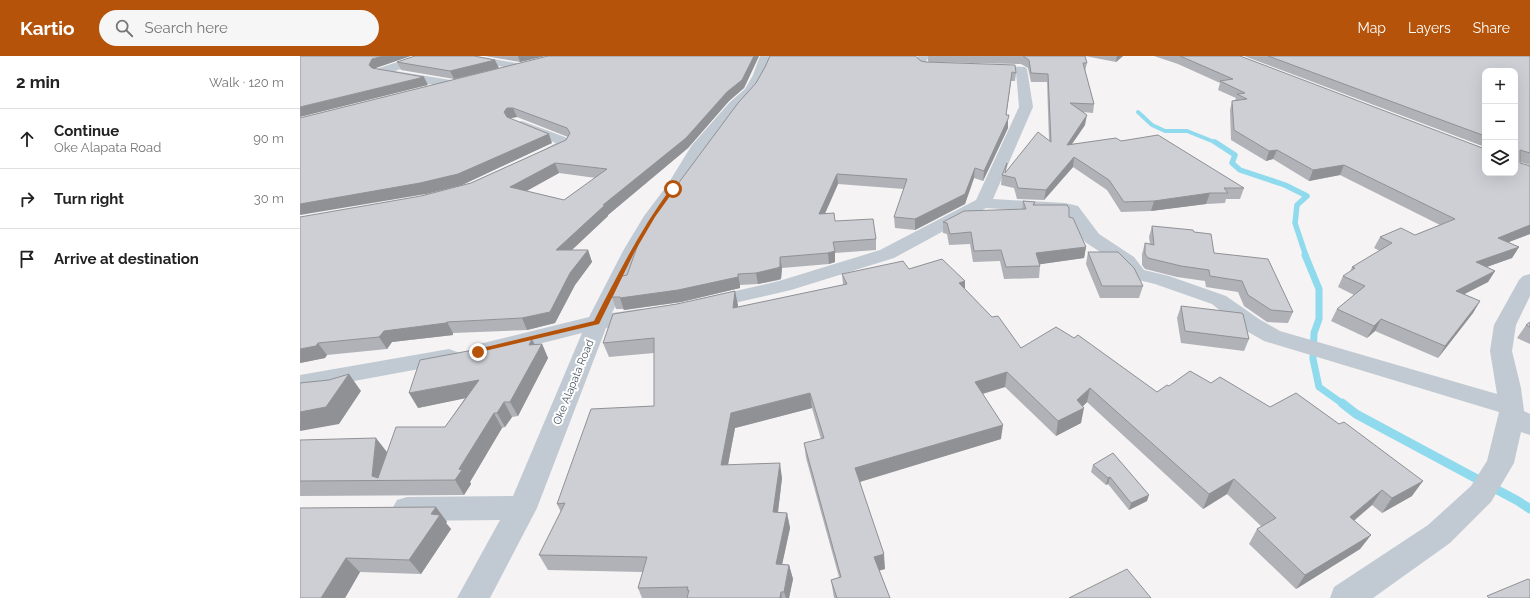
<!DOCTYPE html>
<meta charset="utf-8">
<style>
body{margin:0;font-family:Raleway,sans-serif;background:#f6f6f6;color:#222}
.controls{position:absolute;right:12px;top:12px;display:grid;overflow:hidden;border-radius:8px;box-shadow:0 4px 16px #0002}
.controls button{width:36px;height:36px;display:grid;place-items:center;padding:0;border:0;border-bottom:1px solid #e0e0e0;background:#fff;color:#222;font:20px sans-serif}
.stop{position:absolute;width:12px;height:12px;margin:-9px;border:3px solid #b45309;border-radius:50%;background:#fff}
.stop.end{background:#b45309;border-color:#fff;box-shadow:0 1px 4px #0008}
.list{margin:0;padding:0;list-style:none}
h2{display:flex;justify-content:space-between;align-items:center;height:52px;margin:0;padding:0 16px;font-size:17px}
h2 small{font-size:13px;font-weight:400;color:#767676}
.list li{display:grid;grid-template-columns:26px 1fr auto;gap:12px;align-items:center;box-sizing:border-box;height:60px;padding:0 16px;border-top:1px solid #e0e0e0}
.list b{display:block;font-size:15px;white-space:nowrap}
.list p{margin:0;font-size:13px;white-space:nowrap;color:#767676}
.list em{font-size:13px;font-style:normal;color:#767676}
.icon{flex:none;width:22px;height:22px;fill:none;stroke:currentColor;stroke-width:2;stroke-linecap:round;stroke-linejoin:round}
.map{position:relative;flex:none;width:1230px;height:542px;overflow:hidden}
header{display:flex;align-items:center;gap:24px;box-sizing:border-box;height:56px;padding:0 20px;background:#b45309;color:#fff}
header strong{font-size:19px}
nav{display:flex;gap:22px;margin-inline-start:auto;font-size:14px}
.search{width:280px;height:36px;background:#f6f6f6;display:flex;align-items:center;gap:10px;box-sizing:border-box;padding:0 14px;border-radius:22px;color:#767676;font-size:15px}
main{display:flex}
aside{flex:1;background:#fff}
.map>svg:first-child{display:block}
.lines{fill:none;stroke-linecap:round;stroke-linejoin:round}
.stream-far3{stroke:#90daee;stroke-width:4}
.stream-far2{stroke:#90daee;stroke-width:5.5}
.stream-far1{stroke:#90daee;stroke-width:7}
.stream{stroke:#90daee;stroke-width:9}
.minor{fill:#c1cad2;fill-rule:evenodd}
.wall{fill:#b0b2b7;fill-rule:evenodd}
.shaded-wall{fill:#909195}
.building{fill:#cdcfd5;stroke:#909195;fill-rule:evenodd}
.route{fill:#b45309}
.labels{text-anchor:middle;stroke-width:4;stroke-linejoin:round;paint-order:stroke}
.street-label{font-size:11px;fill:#4a5661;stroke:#fff}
</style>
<header>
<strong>Kartio</strong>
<div class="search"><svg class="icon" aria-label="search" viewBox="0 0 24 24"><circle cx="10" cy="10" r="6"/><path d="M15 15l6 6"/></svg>Search here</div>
<nav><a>Map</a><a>Layers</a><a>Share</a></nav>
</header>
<main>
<aside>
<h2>2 min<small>Walk · 120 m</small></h2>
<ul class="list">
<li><svg class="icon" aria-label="ahead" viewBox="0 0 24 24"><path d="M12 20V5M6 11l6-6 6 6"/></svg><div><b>Continue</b><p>Oke Alapata Road</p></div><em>90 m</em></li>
<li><svg class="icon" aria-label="right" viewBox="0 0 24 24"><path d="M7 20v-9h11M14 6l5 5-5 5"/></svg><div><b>Turn right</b></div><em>30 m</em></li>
<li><svg class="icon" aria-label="arrive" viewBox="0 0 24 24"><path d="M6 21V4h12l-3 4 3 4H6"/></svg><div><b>Arrive at destination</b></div></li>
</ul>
</aside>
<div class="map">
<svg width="1230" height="542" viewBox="0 0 1230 542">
<rect width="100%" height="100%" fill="#f5f3f3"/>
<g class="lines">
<polyline class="stream-far3" points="838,56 852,69 865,75 887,75 917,87"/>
<polyline class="stream-far2" points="915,86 935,99 932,107 940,114 985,129 1007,140 997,149 995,167 1006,200"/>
<polyline class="stream-far1" points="1005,199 1019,233 1019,263 1014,277 1013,303 1019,331 1043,348"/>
<polyline class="stream" points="1042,347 1056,358 1218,445 1230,453"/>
<g class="minor">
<polygon points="116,0 133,0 131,2 95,15 157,25 159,28 157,31 153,32 80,20 76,19 74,16 76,13"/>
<polygon points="150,0 176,0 222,8 226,9 228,11 226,13 222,14 156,3"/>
<polygon points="460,0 472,0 465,19 456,35 403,94 381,133 361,161 341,195 312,257 341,253 349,255 352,260 349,265 306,272 237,452 190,542 157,542 200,464 107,465 97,462 92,453 97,444 107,441 213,440 282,277 183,302 175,299 172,294 175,289 289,261 323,195 344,160 366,131 392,89 430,46 445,33 453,19"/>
<path d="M618 0H630L626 5C632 9 641 7 648 9L650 11 648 13C637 16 621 15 613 5Z"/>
<polygon points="687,9 725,11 727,13 733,51 693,143 765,147 778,150 799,178 834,201 844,214 869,220 926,240 959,263 980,275 1197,338 1190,295 1194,269 1219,224 1223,220 1230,218 1230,240 1216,269 1212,295 1221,332 1224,355 1230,358 1230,379 1221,376 1214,407 1191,446 1150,487 1073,542 1030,542 1034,531 1128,469 1171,430 1187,405 1199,356 964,285 943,273 912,248 855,228 830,222 820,209 785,186 766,158 764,157 686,152 594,202 491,234 408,253 401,251 397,247 401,243 479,225 580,194 676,144 719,51 716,16 683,14 681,12 683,10"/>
<path d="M222 65 270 83 272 86 269 92C259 97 249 106 238 103L235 100 238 97 256 87 217 72 215 69 217 66Z"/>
<polygon points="149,293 157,296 161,301 157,306 0,335 0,319"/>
</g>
</g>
<g class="wall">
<polygon points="185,0 245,0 220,6"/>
<path d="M248 0H459L444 32 429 45 388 92 308 159V160L272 194H288L292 206 275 229 255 267 227 274 153 277V279L92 286 87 293 27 299 25 302 0 307 121 140 171 127 266 84 268 81 217 61 211 62H210L252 87 162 129 126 138 154 24ZM259 117 296 122 264 144 226 135Z"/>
<polygon points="628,0 823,0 816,6 785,0 787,7 785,15 794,48 793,57 783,56 785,69 772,88 821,85 944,132 940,143 926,143 925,147 906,148 851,155 821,156 807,134 773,111 744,144 717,143 714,132 701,129 702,119 706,117 749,85 747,26 731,26 728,12 721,8 629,6 628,5"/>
<polygon points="854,0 940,0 1215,117 1185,15 1185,91 944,0 1230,0 1230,109 1220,106 1220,107 1230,110 1230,178 1208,186 1219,191 1212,202 1187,211 1195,215 1188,226 1164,238 1180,245 1173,257 1138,302 1075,275 1067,282 1031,265 1037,253 1054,239 1038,231 1043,220 1050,216 1052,211 1080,195 1074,192 1080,181 1115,179 1140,169 1040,119 1009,125 973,103 966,105 931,84 930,54 932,45 935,44 936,42 918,34 920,27 878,8"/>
<polygon points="616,1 621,5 626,6 716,17 715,25 711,25 706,59 708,72 683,125 674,122 665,148 615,174 595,172 594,161 604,133 538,128 525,157 535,165 576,183 576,194 535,197 535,206 529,208 482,212 481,223 479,224 458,228 440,229 440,232 381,246 324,254 323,253 316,253 312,241 456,27 465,11"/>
<polygon points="97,6 199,12 154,23 101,14"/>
<polygon points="723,145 735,146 735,149 769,161 786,191 784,202 740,208 740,210 739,222 704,223 700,205 673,206 670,188 649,189 647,178 643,177 643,166 722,153"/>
<polygon points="852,170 894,176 914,197 993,256 988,267 967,266 944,250 938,236 906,231 905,225 877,221 845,213 842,209 842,198 845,187 850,188 849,181"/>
<polygon points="788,196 843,230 839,242 800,242 786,208"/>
<polygon points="609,213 665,233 721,292 857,336 869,330 911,327 1112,440 1082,457 1072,449 1054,465 1071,479 1060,493 996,533 949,488 957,473 961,470 927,438 903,453 787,346 783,350 781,367 756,380 705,331 683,338 701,383 560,426 585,513 579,514 590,542 534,542 531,524 539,521 506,402 504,387 521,383 512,352 435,372 428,409 482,422 478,457 487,457 490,472 482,508 489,509 493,523 489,542 342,542 338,532 343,516 248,514 239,499 261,456 257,448 354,350 354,297 309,301 303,287 438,249 438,251 543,229 542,218"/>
<polygon points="881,250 949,283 944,295 881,287 877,262"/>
<polygon points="1230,266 1230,288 1217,282 1226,269"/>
<polygon points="234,288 242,288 248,302 218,360 212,361 205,371 202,372 170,426 171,428 164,439 0,440 0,384 87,396 87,399 145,371 165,342 118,352"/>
<polygon points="793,409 847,445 829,454 808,428 806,429 791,416"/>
<polygon points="136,451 147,466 146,467 151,473 121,518 60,516 45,542 0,452"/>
</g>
<g class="shaded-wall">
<polygon points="83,0 111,0 76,12 73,17 69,9 72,3"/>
<polygon points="218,0 245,0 220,6"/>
<polygon points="454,0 459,0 444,32 429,45 388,92 308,159 308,160 260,205 256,194 303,149"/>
<polygon points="817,0 823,0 816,6"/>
<polygon points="195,4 199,12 154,23 150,15"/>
<polygon points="712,16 711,25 705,68 706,59"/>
<polygon points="124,21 128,29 0,61 0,51"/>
<polygon points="207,52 213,52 217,61 211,62 208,65 204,56"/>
<polygon points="787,59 785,69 765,98 767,89"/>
<polygon points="708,63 708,72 683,125 684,115"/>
<polygon points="249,78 252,87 162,129 126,138 0,159 0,148"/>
<polygon points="977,94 973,103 966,105 969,95"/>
<polygon points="774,101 773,111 744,144 746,134"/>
<polygon points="255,107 259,117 214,142 210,131"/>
<polygon points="1044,109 1040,119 1009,125 1013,114"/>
<polygon points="675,112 674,122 665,148 615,174 615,163"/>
<polygon points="537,118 538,128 520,169 519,158"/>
<polygon points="910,137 906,148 851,155 854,145"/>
<polygon points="1230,169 1230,178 1191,193 1198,182"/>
<polygon points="786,191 784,202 735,209 736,197"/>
<polygon points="1219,191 1212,202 1169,217 1176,206"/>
<polygon points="288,194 292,206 275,229 255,267 227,274 222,262 270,217"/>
<polygon points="535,195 535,206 529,208 528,197"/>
<polygon points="480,201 482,212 481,223 458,228 456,217"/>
<polygon points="1195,215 1188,226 1149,246 1156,235"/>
<polygon points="438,218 440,229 440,232 381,246 324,254 320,242"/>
<polygon points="665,225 665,239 659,227"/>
<polygon points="435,235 438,249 436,266 433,252"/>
<polygon points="1180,245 1173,257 1138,302 1145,290"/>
<polygon points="1081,263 1075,275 1067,282 1074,270"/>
<polygon points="147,266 153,277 153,279 92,286 87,293 79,281 84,275"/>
<polygon points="232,283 238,295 242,288 248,302 218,360 210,346 229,289"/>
<polygon points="18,287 27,299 25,302 0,307 0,293"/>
<polygon points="707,316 705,331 674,340 675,326"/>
<polygon points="49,318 61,335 39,368 0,375 0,356"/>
<polygon points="179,324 186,338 118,352 109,337"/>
<polygon points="790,332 787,346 777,356 784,352 781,367 756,380 758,365 777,344"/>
<polygon points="510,337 512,352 435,372 425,424 421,409 431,357"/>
<polygon points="204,346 212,361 205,371 197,357"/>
<polygon points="194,357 202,372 170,426 171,428 164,439 155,424 159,413"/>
<polygon points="703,369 701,383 556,427 555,412"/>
<polygon points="76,382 87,396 84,425 72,420"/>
<polygon points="480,407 482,422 476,471 473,456"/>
<polygon points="810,421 808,428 806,429 808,422"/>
<polygon points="934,423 927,438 903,453 909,438"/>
<polygon points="1123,425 1112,440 1082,457 1092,442"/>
<polygon points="1082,434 1072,449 1040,476 1050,461"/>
<polygon points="849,439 847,445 829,454 831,447"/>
<polygon points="136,451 147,466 146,467 151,473 121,518 109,504 131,458"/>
<polygon points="487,457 490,472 479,523 476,508"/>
<polygon points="1071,479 1060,493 996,533 1005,519"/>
<polygon points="584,498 585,513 575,516 574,501"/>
<polygon points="46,502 60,516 45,542 21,542"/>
<polygon points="489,509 493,523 489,542 486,542 484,536"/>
<polygon points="481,536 482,542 480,542"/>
</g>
<g class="building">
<polygon points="0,0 83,0 72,3 69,9 72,12 124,21 0,51"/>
<polygon points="115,0 174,0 195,4 150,15 97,6"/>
<path d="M248 0H454L442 24 427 36 386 82 303 149H305L256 194H288L270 217 250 256 222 262 147 266 146 267 84 275 79 281 18 287 16 290 0 293V161L121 140 171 127 266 84 270 77 267 72 213 52H207L204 56 207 61 249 78 158 118 120 127 0 148V62ZM255 107 307 113 264 144 210 131Z"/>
<polygon points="470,0 615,0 621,5 626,6 715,9 716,17 712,16 706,59 709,59 708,63 684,115 675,112 665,138 615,163 594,161 607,123 537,118 519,158 534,157 535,165 573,163 576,183 533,186 535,195 528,197 480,201 480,211 477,212 456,217 438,218 438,221 378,234 320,242 320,241 312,241 322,220 327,219 340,183 357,156 438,47 456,27 465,11"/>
<polygon points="723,0 785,0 787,7 783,7 794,48 770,47 787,59 767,89 816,82 821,85 858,79 944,132 924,132 928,137 910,137 854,145 824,146 809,124 774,101 746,134 718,132 715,122 702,119 707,107 705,117 738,76 751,86 748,18 731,17 729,4"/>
<polygon points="880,0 940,0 1185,93 1185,117 1215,117 1215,15 1185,15 1185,80 968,0 1230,0 1230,97 1220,94 1220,107 1230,110 1230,169 1198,182 1219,191 1176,206 1195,215 1156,235 1180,245 1145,290 1081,263 1074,270 1037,253 1065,230 1043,220 1055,212 1052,211 1092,187 1080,181 1101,172 1115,179 1155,163 1044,109 1013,114 977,94 969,95 934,74 932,45 947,43 937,38 945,37 920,25 933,23"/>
<polygon points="723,145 735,146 733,149 767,149 769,152 769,161 773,162 786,191 736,197 740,210 706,211 701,194 674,195 671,176 650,178 647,167 643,166 664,155 726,153"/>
<polygon points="852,170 893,174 894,176 911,178 914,197 968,203 993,256 971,254 948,239 942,225 910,220 909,214 881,210 848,202 845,198 845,187 854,189"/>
<polygon points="788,196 818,196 834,212 843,230 802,230"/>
<polygon points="642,203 665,225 659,227 692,261 698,260 721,292 756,271 774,282 778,279 857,336 867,329 869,330 890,315 911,327 920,321 970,351 996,337 1039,368 1044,366 1123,425 1092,442 1082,434 1050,461 1071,479 1005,519 957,473 976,462 934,423 909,438 790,332 777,344 784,352 758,365 707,316 675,326 703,369 555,412 584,498 574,501 590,542 537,542 531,524 541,521 504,387 524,382 510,337 431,357 421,409 480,407 473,456 487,457 476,508 489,509 484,536 481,536 480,542 387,542 389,534 387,534 388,531 338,532 347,501 239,499 265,447 257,448 291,353 354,350 354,282 303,287 313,258 377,248 435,235 433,252 547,228 542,218 603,205 609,213"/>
<polygon points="881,250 941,257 943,258 949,283 885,275"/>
<polygon points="1230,266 1230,271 1226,269"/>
<polygon points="232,283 229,289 242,288 210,346 204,346 197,357 194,357 159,413 162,414 155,424 0,425 0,384 76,382 72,420 78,422 96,371 145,371 179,324 109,337 120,304"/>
<polygon points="49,318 26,351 0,356 0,327 29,324"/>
<polygon points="813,397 849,439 831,447 810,421 808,422 793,409"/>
<polygon points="136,451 131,458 140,459 109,504 46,502 21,542 0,542 0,452"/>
<polygon points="827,513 851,542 769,542"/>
<polygon points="1228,523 1230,524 1230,542 1189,542 1187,540"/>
</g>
<path class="route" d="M371 132 375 133 355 161 335 195 299 268 176 297V294L178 293 294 265C318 218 340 174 371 132Z"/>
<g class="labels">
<g class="street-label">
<text transform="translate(273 326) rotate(-68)" y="4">Oke Alapata Road</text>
</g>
</g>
</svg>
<div class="controls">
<button>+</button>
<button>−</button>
<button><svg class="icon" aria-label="layers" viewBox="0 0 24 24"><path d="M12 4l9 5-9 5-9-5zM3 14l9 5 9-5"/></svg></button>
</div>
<div class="stop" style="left:373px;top:133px"></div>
<div class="stop end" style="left:178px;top:296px"></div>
</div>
</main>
